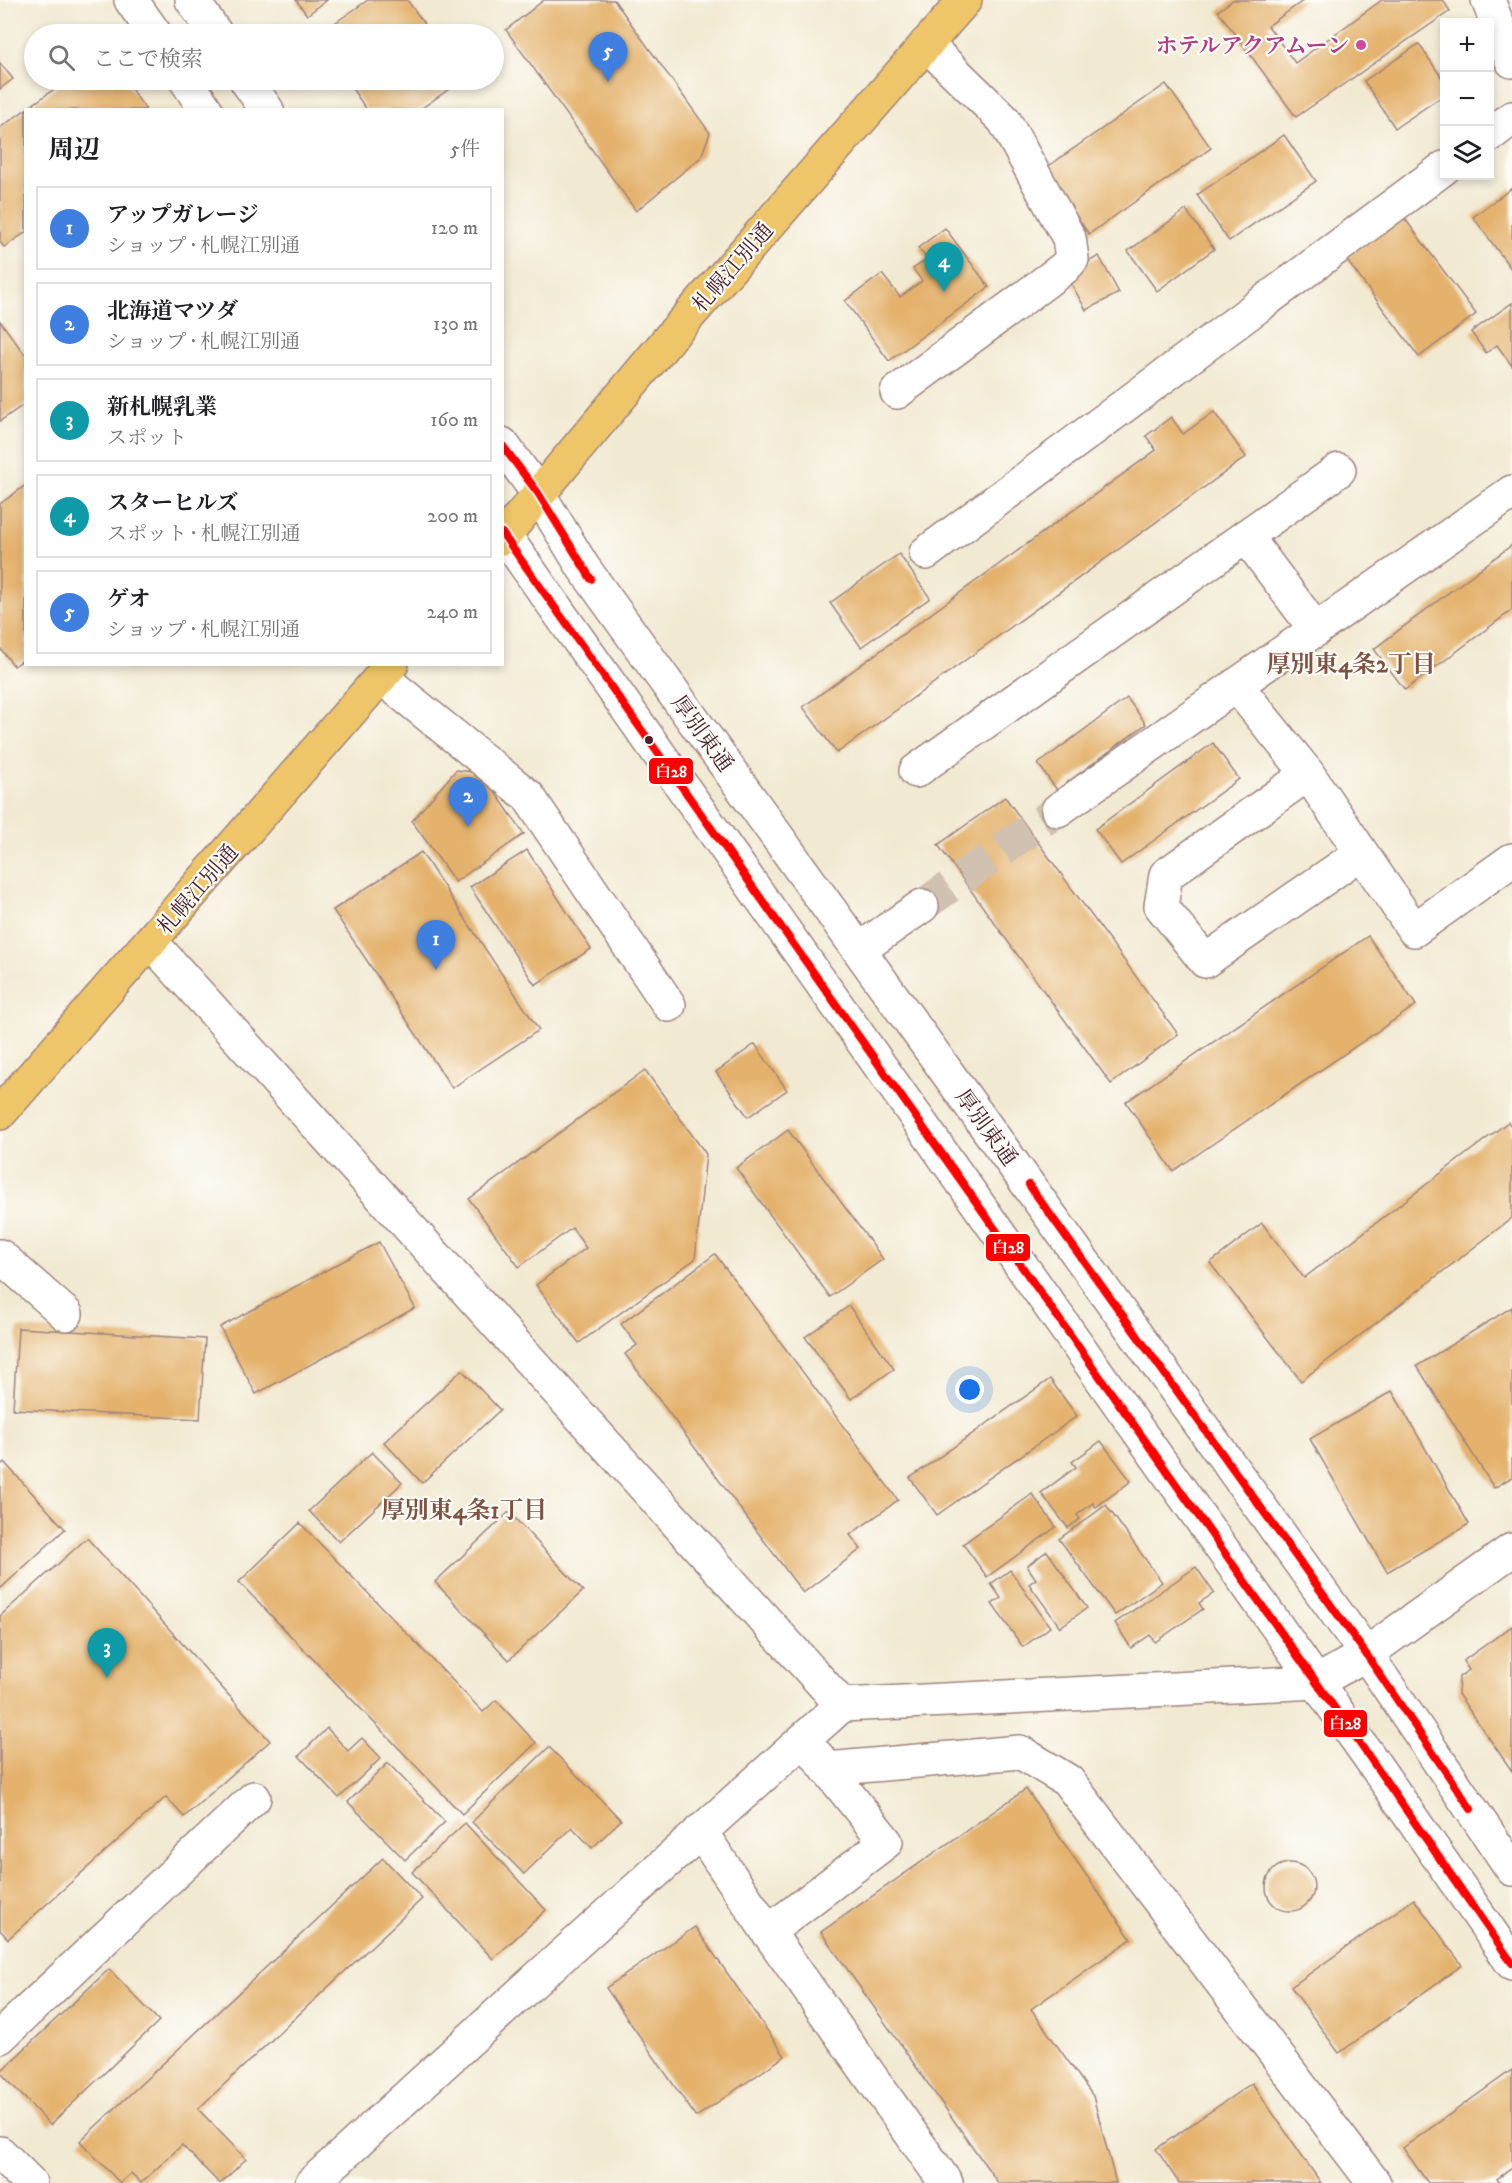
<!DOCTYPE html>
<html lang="ja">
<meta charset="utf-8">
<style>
body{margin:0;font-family:"IM FELL DW Pica","Noto Serif JP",serif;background:#f2f2f2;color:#202124}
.controls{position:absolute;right:18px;top:18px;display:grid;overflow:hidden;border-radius:0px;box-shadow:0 3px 9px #0003}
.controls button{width:54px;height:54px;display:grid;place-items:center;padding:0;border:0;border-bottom:2px solid #e0e0e0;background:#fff;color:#202124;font:30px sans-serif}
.you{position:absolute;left:970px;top:1390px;width:21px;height:21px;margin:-15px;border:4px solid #fff;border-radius:50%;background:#1a73e8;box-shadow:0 0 0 9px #1a73e833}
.badge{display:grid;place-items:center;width:39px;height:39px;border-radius:50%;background:#1f6fb2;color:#fff;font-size:20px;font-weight:700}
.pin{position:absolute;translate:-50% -50px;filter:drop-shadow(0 2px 3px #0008)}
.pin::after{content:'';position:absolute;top:32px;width:21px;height:18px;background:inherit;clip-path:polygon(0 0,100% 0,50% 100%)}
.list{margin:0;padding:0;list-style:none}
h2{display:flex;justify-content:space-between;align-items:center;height:78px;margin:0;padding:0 24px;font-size:26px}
h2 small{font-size:20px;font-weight:400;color:#757577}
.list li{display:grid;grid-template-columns:39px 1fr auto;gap:18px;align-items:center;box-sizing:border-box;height:84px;margin:0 12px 12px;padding:0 12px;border:2px solid #e0e0e0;border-radius:0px}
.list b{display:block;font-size:22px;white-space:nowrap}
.list p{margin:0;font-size:20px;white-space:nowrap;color:#757577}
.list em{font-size:20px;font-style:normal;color:#757577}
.icon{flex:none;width:33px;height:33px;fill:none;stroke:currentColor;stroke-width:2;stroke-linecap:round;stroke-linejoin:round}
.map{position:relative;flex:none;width:1512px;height:2183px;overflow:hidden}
.search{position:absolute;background:#fff;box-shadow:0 3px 9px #0003;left:24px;top:24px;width:480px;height:66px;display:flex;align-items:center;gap:15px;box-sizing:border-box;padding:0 21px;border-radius:33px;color:#757577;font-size:22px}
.panel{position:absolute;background:#fff;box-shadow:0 3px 9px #0003;left:24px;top:108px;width:480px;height:558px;border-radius:0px}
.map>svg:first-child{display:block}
.building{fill:#e4b26d}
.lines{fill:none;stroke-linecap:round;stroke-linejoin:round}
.minor-tunnel{stroke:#d0c1b1;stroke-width:33;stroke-dasharray:33 16;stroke-linecap:butt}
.minor-casing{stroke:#9e847e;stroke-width:36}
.highway-casing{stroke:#9e847e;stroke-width:36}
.minor{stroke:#fff;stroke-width:33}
.highway{stroke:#eec569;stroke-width:33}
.bus-1-casing{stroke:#fdfcf7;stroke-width:12}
.bus-1{stroke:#f00;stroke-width:8}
.hotel-dot{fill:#d1479c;stroke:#fdfcf7;stroke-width:2}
.bus-dot{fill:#4a1f2b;stroke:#fdfcf7;stroke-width:2}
.labels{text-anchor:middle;stroke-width:4.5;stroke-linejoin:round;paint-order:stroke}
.hotel-label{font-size:22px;font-weight:bold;fill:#b23c85;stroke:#fdfcf7;text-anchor:end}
.street-label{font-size:22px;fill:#4a1f2b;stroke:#fdfcf7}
.neighbourhood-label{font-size:24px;font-weight:bold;fill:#805242;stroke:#fdfcf7}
.line-badge{stroke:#fdfcf7;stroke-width:2}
.badge-label{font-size:16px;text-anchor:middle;font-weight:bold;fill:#fff}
</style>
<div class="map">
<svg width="1512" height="2183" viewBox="0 0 1512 2183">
<rect width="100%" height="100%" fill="#fdfcf7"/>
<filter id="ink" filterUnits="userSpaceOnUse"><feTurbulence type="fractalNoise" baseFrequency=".0167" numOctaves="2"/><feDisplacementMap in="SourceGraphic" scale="12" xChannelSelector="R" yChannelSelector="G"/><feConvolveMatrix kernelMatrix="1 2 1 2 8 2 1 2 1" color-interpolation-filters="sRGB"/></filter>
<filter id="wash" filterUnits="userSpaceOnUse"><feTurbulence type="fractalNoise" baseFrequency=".008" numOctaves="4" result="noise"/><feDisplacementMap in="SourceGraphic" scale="24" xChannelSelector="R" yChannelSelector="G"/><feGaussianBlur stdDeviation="1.35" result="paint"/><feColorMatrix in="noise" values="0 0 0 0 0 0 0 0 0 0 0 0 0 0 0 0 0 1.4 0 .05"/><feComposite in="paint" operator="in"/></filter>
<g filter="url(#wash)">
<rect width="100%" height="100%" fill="#f2e9d2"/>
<g id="blocks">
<g class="building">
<polygon points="296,0 327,0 307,15"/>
<polygon points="368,0 407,0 432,34 319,34"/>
<polygon points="544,0 614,0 710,133 701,157 636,211 506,30"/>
<polygon points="1233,0 1304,0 1268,26 1295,63 1382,0 1443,0 1450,11 1296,117 1218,11"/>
<polygon points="1419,44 1444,81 1444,95 1395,128 1364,81"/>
<polygon points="0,63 13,79 0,89"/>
<polygon points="67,80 125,80 146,110 26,110 26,232 4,247 0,242 0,128"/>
<polygon points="346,80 462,80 419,110 367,110"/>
<polygon points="1166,84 1211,148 1089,234 1043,170"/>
<polygon points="1284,135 1316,181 1229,241 1197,195"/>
<polygon points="1512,188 1512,270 1473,217"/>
<polygon points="1186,210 1214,249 1157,291 1128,251"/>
<polygon points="1402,215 1476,314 1419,357 1345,258"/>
<polygon points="945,228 989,287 889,361 845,301 882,274 900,297 922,281 913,269 927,259 918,248"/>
<polygon points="1099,256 1119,293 1086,310 1066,274"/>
<polygon points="1512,303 1512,366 1497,345 1486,353 1471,332"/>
<polygon points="0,321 26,356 26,403 0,421"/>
<polygon points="1214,412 1246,457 837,753 803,707 1156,450 1146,436 1171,417 1183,434"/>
<polygon points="26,485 26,658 14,666 0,648 0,504"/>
<polygon points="1512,545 1512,610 1405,690 1374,649"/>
<polygon points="899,554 930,598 861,647 830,603"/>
<polygon points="1127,698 1146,724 1057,790 1038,764"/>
<polygon points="1213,743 1239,779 1121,864 1095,829"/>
<polygon points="456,770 482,773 524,834 455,882 412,821"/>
<polygon points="1005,797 1178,1034 1111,1084 938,845"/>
<polygon points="527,850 591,949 535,985 470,887"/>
<polygon points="421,852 539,1030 452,1088 333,910"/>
<polygon points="1368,936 1416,1005 1173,1171 1126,1102"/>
<polygon points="755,1044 787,1090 748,1117 716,1072"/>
<polygon points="645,1070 706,1154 695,1259 579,1343 536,1285 586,1248 572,1228 519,1267 469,1199"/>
<polygon points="1508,1122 1512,1127 1512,1218 1301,1381 1210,1263 1262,1223 1304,1278"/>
<polygon points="788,1130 883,1259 830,1297 736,1168"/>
<polygon points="379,1242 415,1308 256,1394 220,1327"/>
<polygon points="715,1254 898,1500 850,1535 861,1549 803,1593 625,1354 637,1345 621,1324"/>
<polygon points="849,1306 894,1369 851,1399 805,1337"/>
<polygon points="1512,1307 1512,1477 1494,1488 1417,1366"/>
<polygon points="18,1328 205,1339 200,1419 13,1409"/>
<polygon points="462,1370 500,1410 422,1483 384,1442"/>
<polygon points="1050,1379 1077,1416 937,1515 910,1478"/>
<polygon points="1392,1391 1469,1524 1387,1572 1310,1439"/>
<polygon points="1101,1441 1131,1481 1096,1507 1093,1503 1077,1515 1080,1519 1068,1528 1041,1493 1076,1467 1072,1462"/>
<polygon points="372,1452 402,1483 339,1542 309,1511"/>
<polygon points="4,1462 65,1529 0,1589 0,1466"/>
<polygon points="1032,1494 1056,1527 987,1577 963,1544"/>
<polygon points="1106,1505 1162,1582 1115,1615 1059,1539"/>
<polygon points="509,1512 583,1591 509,1660 435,1582"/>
<polygon points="300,1523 483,1712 496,1700 536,1743 462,1814 239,1582"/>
<polygon points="87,1538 270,1741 184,1817 166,1797 8,1939 0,1930 0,1616"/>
<polygon points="1047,1551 1087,1608 1060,1627 1029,1584 1036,1579 1027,1566"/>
<polygon points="1196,1567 1214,1593 1199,1603 1203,1609 1155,1642 1150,1635 1131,1648 1115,1623"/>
<polygon points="1010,1570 1050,1627 1023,1647 992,1604 1001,1598 991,1584"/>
<polygon points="1512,1626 1512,1771 1458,1694 1459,1677 1469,1670 1463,1661"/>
<polygon points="327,1728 348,1751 362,1738 381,1758 339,1798 299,1756"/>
<polygon points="549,1747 621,1820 592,1848 572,1827 524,1874 472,1822"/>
<polygon points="388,1763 445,1822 405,1860 348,1802"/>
<polygon points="1026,1789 1131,1939 1031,2009 1093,2096 1116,2183 998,2183 821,1932"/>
<polygon points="465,1823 546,1910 493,1959 412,1872"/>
<polygon points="383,1858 422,1899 198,2109 246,2159 221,2183 219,2183 182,2145 141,2183 131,2173 120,2183 80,2141"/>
<circle cx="1290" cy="1887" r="24"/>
<polygon points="1414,1899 1462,1965 1339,2053 1291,1987"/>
<polygon points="695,1927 785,2056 696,2117 606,1988"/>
<polygon points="109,1969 159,2021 50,2125 0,2072"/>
<polygon points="1512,2070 1512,2168 1497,2179 1500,2183 1428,2183 1403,2148"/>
<polygon points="1252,2083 1321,2183 1179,2183 1156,2149"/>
</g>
</g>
</g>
<g filter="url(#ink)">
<use href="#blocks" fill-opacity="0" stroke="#9e847e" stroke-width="1.5"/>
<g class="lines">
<polyline class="minor-tunnel" points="922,906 1058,810"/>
<g class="minor-casing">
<g id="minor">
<polyline points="131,0 155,34"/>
<polyline points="192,0 216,34"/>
<polyline points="1488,0 1512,61"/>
<polyline points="186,80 206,110"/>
<polyline points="246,80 267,110"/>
<polyline points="1490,135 1512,118"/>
<polyline points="897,392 1064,268 1072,259 1069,238 1004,120 926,44"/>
<polyline points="502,444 538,493 583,567 1366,1654 1512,1869"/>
<polyline points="502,532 1370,1758 1512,1963"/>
<polyline points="1246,536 1316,630"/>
<polyline points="926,553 1444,168"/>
<polyline points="381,677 528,796 669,1005"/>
<polyline points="1236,685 1308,774 1414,930 1512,860"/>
<polyline points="916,771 1339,470"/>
<polyline points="1308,774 1166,875 1161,906 1205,961 1361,853"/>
<polyline points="1058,810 1512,492"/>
<polyline points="151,942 842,1705 1317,1682 1366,1654 1512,1550"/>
<polyline points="860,949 922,906"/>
<polyline points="0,1256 66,1314"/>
<polyline points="827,1769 1020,1752 1068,1781 1374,2183"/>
<polyline points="700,1831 768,1932 946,2183"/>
<polyline points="768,1932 886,1842 817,1756"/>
<polyline points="0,2037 254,1798"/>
<polyline points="0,2153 30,2183"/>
<polyline points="312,2183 544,1972 842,1705"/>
</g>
</g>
<g class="highway-casing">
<g id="highway">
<polyline points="502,538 672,335 965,0"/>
<polyline points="0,1113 392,664"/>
</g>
</g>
<use href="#minor" class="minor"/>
<use href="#highway" class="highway"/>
<g class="bus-1-casing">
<g id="bus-1">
<polyline points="502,445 538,493 591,579"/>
<polyline points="502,533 1370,1758 1512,1963"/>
<polyline points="1029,1185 1366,1654 1471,1809"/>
</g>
</g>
<use href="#bus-1" class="bus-1"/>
</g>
</g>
<circle class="hotel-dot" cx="1361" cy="45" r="6"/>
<circle class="bus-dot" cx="649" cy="740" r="5"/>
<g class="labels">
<g class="hotel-label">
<text x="1349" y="53">ホテルアクアムーン</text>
</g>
<g class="street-label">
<text transform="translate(732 267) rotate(-49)" y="8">札幌江別通</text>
<text transform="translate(703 733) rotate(54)" y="8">厚別東通</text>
<text transform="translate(197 889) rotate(-49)" y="8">札幌江別通</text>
<text transform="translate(987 1127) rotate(54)" y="8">厚別東通</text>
</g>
<g class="neighbourhood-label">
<text x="1351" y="672">厚別東4条2丁目</text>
<text x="464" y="1518">厚別東4条1丁目</text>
</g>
</g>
<g class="line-badge">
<rect x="648" y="757" width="46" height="28" rx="6" fill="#f00"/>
<rect x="985" y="1233" width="46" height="29" rx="6" fill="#f00"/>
<rect x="1323" y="1709" width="45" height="29" rx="6" fill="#f00"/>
</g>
<g class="badge-label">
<text x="671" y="777">白28</text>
<text x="1008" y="1253">白28</text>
<text x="1345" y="1729">白28</text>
</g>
</svg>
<div class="controls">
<button>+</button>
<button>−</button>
<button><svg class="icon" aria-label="layers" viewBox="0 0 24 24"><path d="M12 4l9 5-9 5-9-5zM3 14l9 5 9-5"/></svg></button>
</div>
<div class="you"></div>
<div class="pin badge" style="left:436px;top:970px;background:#3f7fe0">1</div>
<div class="pin badge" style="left:468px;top:827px;background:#3f7fe0">2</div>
<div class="pin badge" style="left:107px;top:1678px;background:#0f9aa8">3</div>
<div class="pin badge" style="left:944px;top:292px;background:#0f9aa8">4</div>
<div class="pin badge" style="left:608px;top:82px;background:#3f7fe0">5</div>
<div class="search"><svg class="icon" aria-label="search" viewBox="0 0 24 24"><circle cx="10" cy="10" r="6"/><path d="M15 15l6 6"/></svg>ここで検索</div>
<section class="panel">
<h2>周辺<small>5件</small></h2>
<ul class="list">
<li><span class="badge" style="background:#3f7fe0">1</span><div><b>アップガレージ</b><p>ショップ · 札幌江別通</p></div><em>120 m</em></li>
<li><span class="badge" style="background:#3f7fe0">2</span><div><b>北海道マツダ</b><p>ショップ · 札幌江別通</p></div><em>130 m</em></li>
<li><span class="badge" style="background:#0f9aa8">3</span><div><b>新札幌乳業</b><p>スポット</p></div><em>160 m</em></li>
<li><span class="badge" style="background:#0f9aa8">4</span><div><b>スターヒルズ</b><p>スポット · 札幌江別通</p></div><em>200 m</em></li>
<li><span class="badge" style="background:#3f7fe0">5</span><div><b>ゲオ</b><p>ショップ · 札幌江別通</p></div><em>240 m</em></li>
</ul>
</section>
</div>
